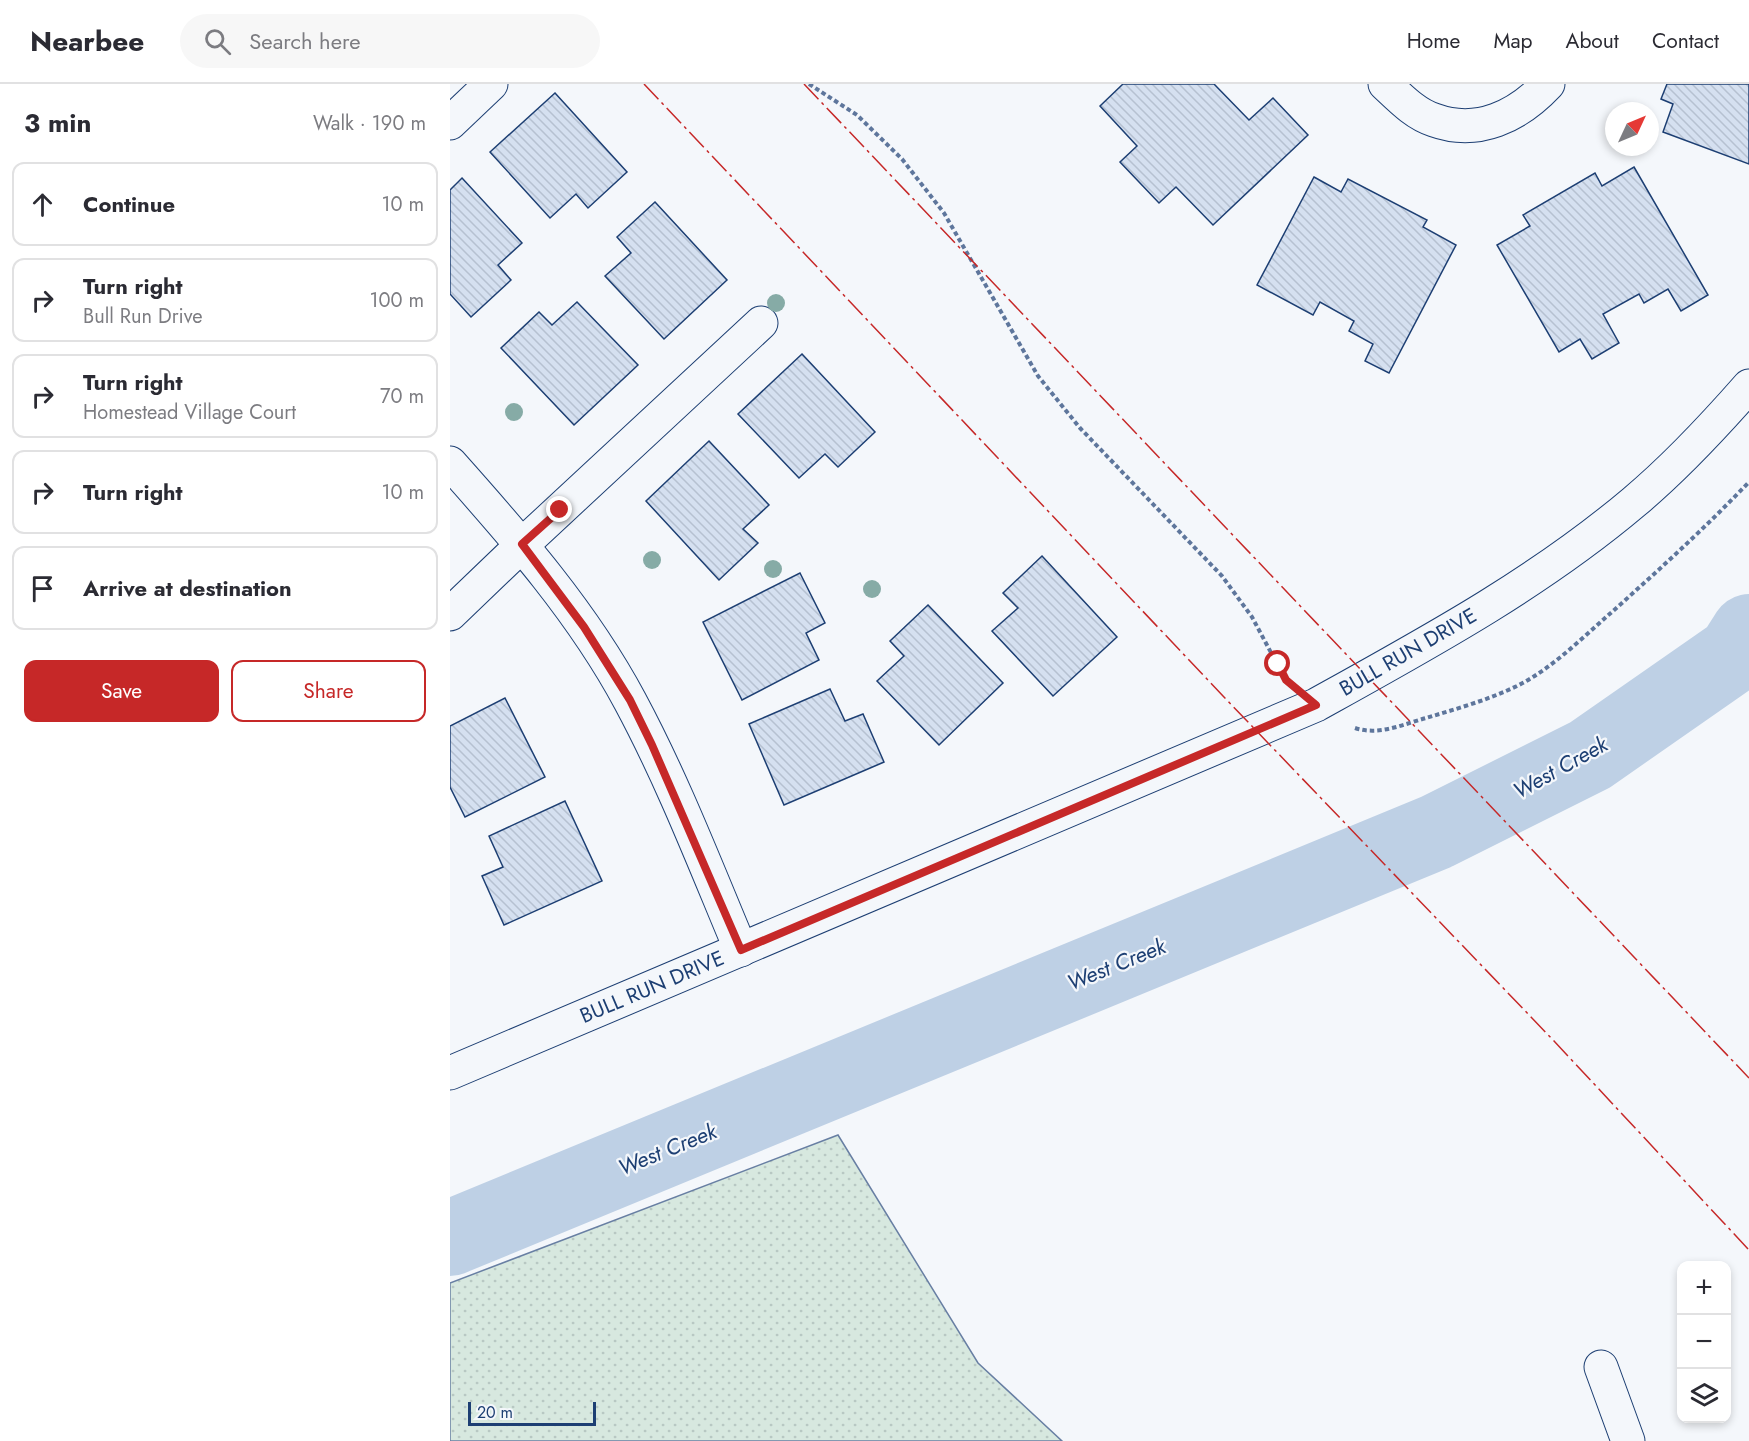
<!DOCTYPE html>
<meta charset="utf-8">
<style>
body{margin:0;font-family:Jost,sans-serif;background:#f7f7f7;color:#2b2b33}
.controls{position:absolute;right:18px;bottom:18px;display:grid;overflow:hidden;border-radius:12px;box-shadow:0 3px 9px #0003}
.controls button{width:54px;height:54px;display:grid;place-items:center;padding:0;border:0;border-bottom:2px solid #e1e1e2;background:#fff;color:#2b2b33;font:30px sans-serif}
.compass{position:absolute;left:1155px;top:18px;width:54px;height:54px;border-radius:50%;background:#fff;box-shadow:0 3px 9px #0003;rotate:46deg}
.scale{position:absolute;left:18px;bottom:15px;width:128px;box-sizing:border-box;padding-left:6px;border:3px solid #1d3f73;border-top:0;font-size:16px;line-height:21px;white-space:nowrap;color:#1d3f73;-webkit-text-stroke:4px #f4f7fb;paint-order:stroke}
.stop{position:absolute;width:18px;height:18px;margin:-14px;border:4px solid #c62828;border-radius:50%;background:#fff}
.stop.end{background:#c62828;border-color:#fff;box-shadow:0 2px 6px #0008}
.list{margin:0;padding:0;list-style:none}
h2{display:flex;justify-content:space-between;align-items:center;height:78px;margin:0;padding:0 24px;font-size:26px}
h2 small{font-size:20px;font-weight:400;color:#7c7c81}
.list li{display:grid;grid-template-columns:39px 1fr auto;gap:18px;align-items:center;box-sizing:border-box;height:84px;margin:0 12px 12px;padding:0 12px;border:2px solid #e1e1e2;border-radius:12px}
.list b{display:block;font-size:22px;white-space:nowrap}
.list p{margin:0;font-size:20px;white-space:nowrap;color:#7c7c81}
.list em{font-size:20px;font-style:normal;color:#7c7c81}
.actions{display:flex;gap:12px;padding:18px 24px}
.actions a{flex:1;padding:14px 0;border:2px solid #c62828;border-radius:12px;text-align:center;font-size:21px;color:#c62828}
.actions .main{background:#c62828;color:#fff}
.icon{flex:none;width:33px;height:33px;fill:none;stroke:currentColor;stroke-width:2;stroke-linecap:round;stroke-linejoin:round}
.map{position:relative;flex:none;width:1299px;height:1357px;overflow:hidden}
header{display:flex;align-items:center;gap:36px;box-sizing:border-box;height:84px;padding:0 30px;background:#fff;border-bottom:2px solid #e1e1e2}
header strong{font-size:28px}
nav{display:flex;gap:33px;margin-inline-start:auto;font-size:21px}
.search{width:420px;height:54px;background:#f7f7f7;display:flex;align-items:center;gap:15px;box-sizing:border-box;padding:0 21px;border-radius:33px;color:#7c7c81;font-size:22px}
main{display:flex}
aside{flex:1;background:#fff}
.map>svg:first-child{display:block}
.grass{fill:url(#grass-dots);stroke:#687fa3;stroke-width:1.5}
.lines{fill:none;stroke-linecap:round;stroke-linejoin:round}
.river{stroke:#bed0e5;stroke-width:76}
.building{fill:url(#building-back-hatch);stroke:#1d3f73;stroke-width:1.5}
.minor-casing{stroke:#1d3f73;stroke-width:35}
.path{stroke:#5e769c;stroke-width:4;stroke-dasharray:4.5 3;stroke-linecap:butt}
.minor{stroke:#f4f7fb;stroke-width:33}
.power{stroke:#c62828;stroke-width:1.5;stroke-dasharray:21 4.5 3 4.5;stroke-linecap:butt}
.tree{fill:#86aba6}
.route{stroke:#c62828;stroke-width:8}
.labels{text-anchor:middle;stroke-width:4.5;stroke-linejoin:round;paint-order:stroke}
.street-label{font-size:21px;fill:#1d3f73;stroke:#f4f7fb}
.water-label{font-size:22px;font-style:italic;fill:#1d3f73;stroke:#f4f7fb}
</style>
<header>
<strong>Nearbee</strong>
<div class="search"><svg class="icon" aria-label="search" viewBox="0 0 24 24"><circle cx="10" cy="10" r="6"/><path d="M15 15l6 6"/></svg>Search here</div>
<nav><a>Home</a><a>Map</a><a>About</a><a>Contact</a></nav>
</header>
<main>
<aside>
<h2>3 min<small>Walk · 190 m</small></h2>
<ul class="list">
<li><svg class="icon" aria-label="ahead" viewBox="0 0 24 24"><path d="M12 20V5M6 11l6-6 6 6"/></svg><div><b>Continue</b></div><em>10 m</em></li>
<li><svg class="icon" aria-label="right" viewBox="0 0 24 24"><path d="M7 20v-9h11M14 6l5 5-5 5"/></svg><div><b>Turn right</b><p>Bull Run Drive</p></div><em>100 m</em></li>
<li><svg class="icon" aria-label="right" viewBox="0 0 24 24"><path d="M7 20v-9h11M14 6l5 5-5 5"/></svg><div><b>Turn right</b><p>Homestead Village Court</p></div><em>70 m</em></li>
<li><svg class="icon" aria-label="right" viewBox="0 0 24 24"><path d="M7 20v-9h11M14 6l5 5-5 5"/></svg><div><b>Turn right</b></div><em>10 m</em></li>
<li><svg class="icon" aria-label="arrive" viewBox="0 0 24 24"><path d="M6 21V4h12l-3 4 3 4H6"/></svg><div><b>Arrive at destination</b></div></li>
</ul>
<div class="actions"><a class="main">Save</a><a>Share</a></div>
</aside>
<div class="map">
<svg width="1299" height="1357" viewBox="0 0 1299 1357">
<defs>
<pattern id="grass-dots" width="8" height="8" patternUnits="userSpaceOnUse" patternTransform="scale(1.5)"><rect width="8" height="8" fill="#d7e8df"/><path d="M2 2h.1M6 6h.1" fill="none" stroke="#b8c8c3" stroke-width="1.8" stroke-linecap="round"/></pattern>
<pattern id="building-back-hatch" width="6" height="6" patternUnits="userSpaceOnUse" patternTransform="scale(1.5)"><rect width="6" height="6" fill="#d5e0f0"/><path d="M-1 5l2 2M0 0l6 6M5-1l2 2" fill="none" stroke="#b6c1d1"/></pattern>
</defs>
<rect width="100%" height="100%" fill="#f4f7fb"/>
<polygon class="grass" points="388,1051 528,1279 612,1357 0,1357 0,1199"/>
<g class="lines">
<polyline class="river" points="0,1154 986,748 1140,671 1285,570 1299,548"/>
</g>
<g class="building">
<polygon points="673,0 764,0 799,36 823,14 858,51 763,141 726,103 709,119 670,78 687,62 650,22"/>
<polygon points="1217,0 1299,0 1299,80 1213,48 1223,20 1211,15"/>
<polygon points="105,9 177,88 138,124 126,110 100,134 40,68"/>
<polygon points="1184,83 1258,211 1231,227 1218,205 1194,219 1189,210 1153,230 1169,259 1142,275 1130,255 1109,268 1047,161 1080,142 1073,131 1145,89 1152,102"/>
<polygon points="864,93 891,108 898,95 977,136 973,143 1006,161 939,289 915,277 923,260 899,247 904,237 870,218 863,231 807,201"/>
<polygon points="12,94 72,159 48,181 61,196 21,233 0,210 0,106"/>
<polygon points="205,118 277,196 214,255 155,192 181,169 167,153"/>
<polygon points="127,218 188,281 124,341 51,264 89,228 102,241"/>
<polygon points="352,270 425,348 388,383 375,370 349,394 288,330"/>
<polygon points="259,357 319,421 293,445 308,459 269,496 196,417"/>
<polygon points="592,472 667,553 603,612 542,547 568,524 553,509"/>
<polygon points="350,489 375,539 356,549 369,576 292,616 253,538"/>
<polygon points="478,521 553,599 489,661 427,597 454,572 440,557"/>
<polygon points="380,605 395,637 413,630 434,678 334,721 299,640"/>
<polygon points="55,614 95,693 15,733 0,703 0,642"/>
<polygon points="115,717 152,797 54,841 32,792 53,783 39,752"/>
</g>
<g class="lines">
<g class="minor-casing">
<g id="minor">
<path d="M935 0C950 14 965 30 984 36 1028 52 1068 32 1098 0"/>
<polyline points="0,39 41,0"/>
<path d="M0 379C66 453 133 529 180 617 223 697 256 783 291 866"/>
<polyline points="0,530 72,461 311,239"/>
<path d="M0 989 866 621C976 560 1087 500 1184 418 1226 383 1263 343 1299 302"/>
<polyline points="1151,1283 1178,1357"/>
</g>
</g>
<g class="path">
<polyline points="359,0 407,31 452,75 494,129 588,292 630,344 772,492 802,533 834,593"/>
<path d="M905 644C929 652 954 640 976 634 1006 625 1038 616 1067 602 1103 584 1133 553 1163 527 1210 485 1256 443 1299 398"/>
</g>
<use href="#minor" class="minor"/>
<g class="power">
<polyline points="194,0 773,612 1104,957 1299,1166"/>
<polyline points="354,0 1299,994"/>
</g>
</g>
<g class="tree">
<circle cx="326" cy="219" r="9"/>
<circle cx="64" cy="328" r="9"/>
<circle cx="202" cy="476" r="9"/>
<circle cx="323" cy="485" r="9"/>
<circle cx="422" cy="505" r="9"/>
</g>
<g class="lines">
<polyline class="route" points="110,426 72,460 134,543 180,616 202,661 291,866 866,621 836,596 828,580"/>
</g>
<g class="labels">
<g class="street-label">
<text transform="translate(958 568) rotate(-30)" y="7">BULL RUN DRIVE</text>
<text transform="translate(202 903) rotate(-23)" y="7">BULL RUN DRIVE</text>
</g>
<g class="water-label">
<text transform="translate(1110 683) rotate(-29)" y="8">West Creek</text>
<text transform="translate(666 880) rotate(-22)" y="8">West Creek</text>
<text transform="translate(217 1065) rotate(-22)" y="8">West Creek</text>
</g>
</g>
</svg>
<div class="controls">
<button>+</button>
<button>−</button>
<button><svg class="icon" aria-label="layers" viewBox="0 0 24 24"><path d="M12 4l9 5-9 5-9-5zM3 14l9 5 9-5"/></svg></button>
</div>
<svg class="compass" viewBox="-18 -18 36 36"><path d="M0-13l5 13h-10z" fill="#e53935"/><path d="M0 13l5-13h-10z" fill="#7c7c81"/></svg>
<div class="scale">20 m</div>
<div class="stop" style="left:828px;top:580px"></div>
<div class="stop end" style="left:110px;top:426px"></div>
</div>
</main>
